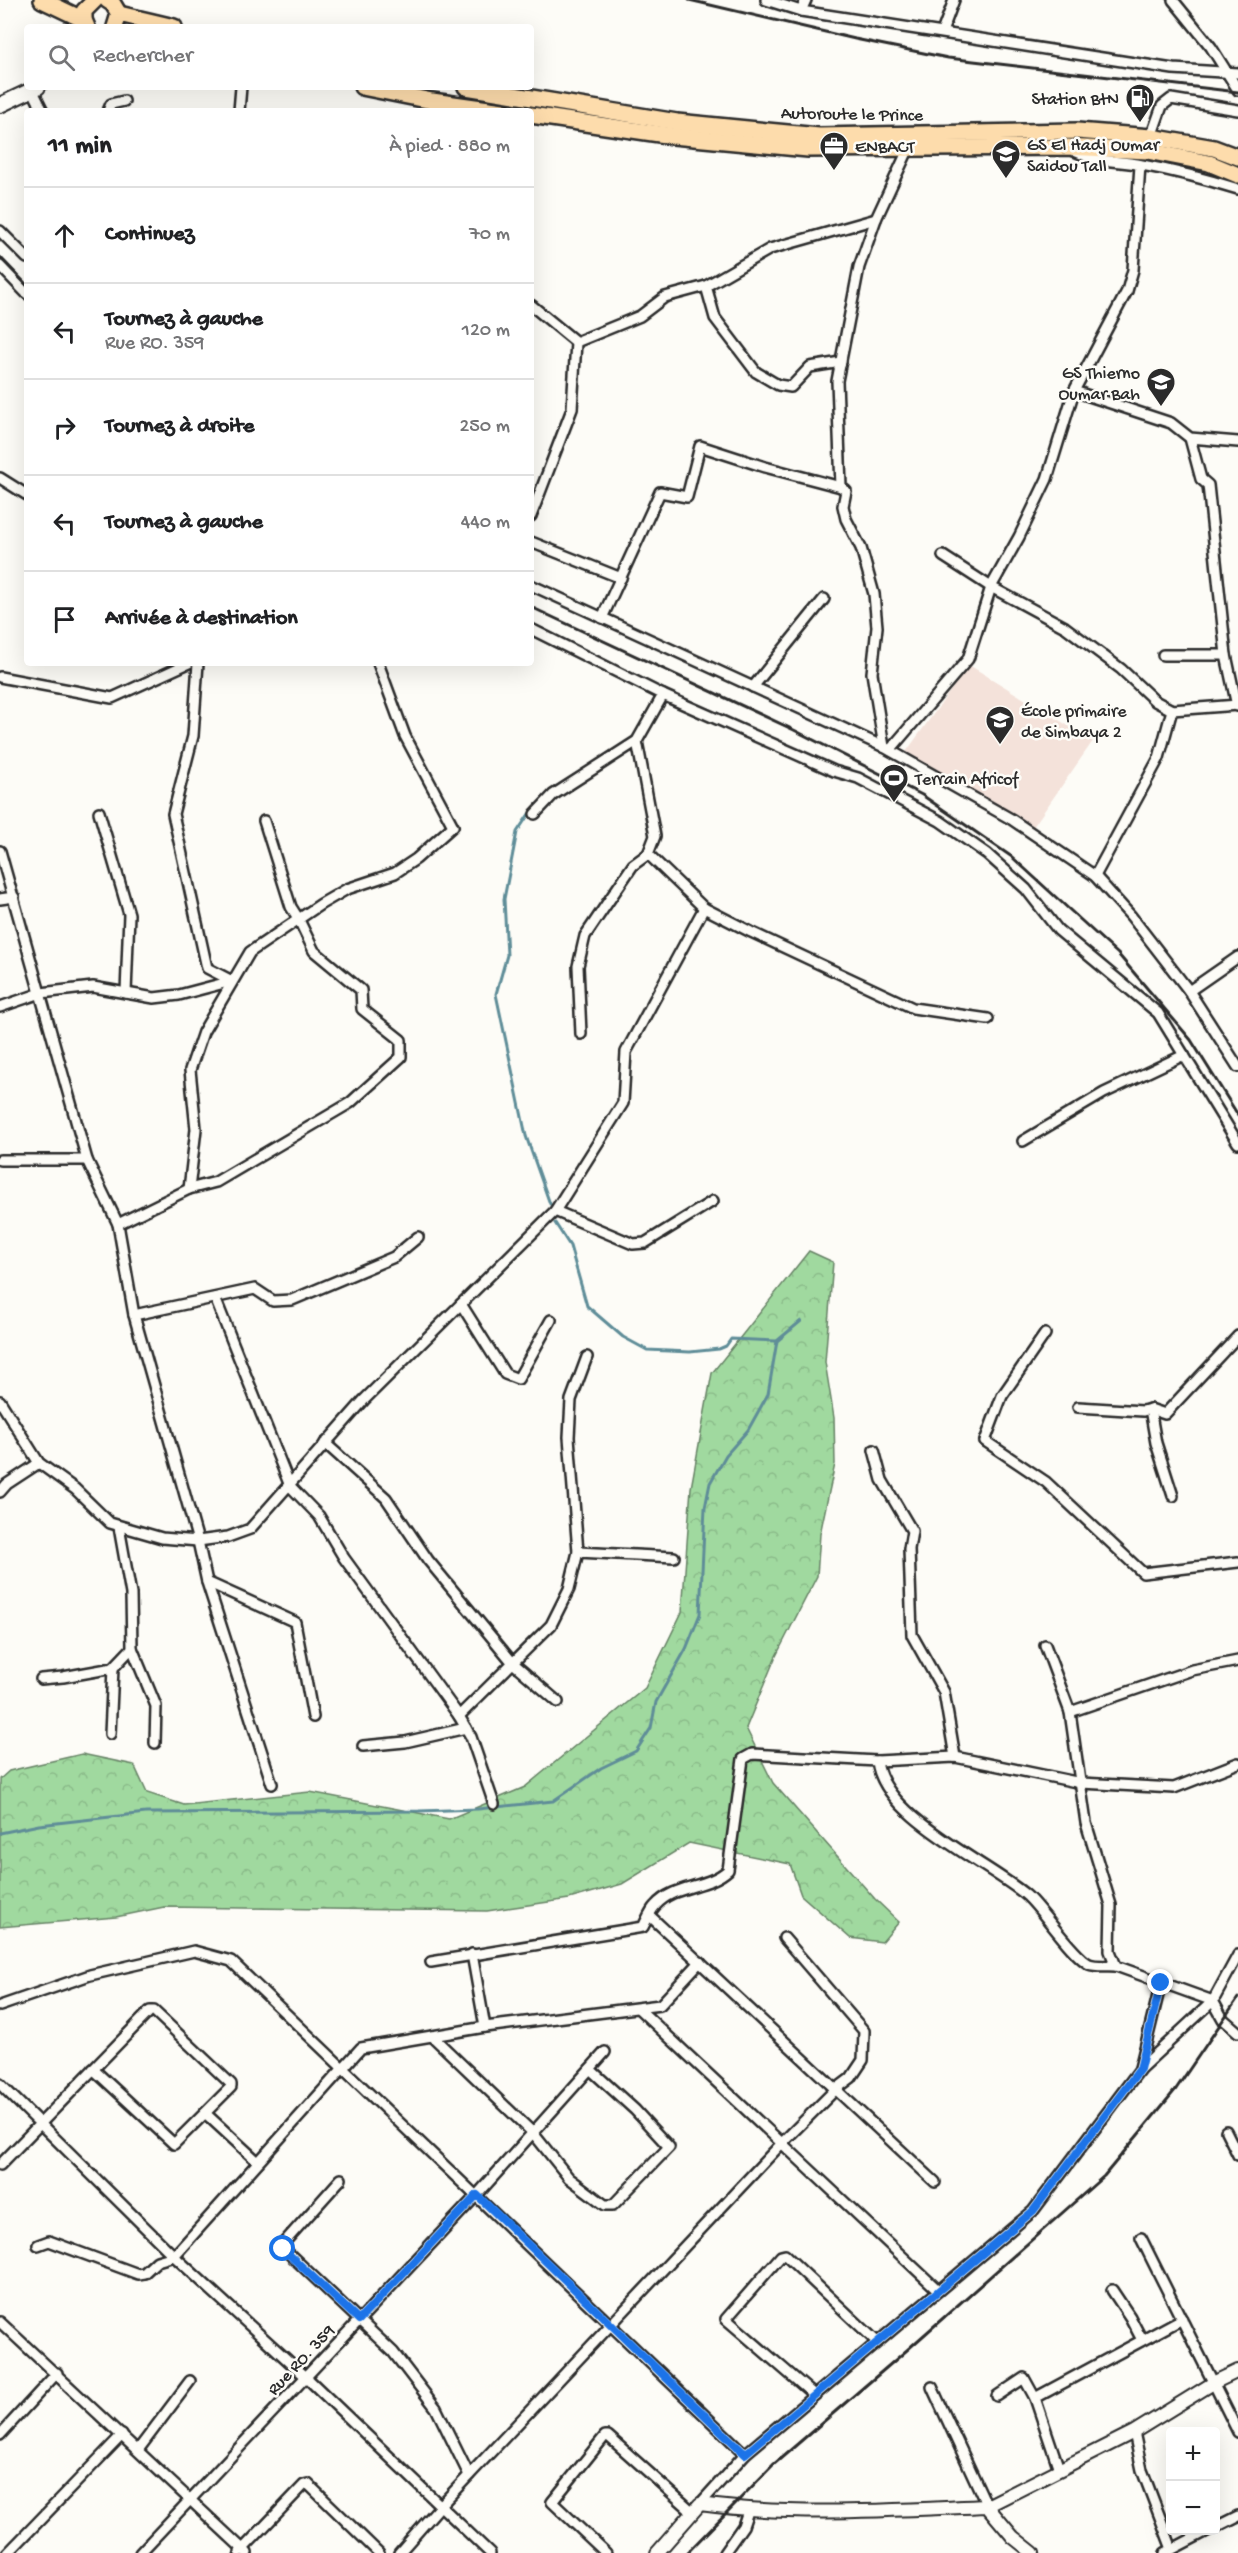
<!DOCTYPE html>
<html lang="fr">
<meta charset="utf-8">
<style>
body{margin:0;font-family:"Gochi Hand",sans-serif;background:#f2f2f2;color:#202124}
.controls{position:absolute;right:18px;bottom:18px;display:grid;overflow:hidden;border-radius:6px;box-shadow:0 6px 24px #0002}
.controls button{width:54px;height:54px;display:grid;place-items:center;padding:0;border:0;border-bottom:2px solid #e0e0e0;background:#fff;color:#202124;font:30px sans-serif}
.stop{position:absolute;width:18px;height:18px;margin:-14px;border:4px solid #1a73e8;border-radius:50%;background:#fff}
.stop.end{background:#1a73e8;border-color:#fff;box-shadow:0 2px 6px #0008}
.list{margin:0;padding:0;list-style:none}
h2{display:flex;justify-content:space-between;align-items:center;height:78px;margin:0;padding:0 24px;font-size:26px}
h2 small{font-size:20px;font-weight:400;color:#757577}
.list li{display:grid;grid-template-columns:39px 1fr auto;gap:18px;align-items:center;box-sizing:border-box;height:96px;padding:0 24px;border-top:2px solid #e0e0e0}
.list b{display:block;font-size:22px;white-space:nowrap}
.list p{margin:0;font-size:20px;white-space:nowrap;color:#757577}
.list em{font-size:20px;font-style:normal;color:#757577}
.icon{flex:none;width:33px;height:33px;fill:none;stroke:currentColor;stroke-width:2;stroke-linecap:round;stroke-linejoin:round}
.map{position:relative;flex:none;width:1238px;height:2553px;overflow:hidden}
.search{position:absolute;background:#fff;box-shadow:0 6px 24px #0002;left:24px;top:24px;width:510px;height:66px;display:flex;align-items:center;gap:15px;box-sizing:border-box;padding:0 21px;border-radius:6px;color:#757577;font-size:22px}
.panel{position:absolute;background:#fff;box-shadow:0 6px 24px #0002;left:24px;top:108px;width:510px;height:558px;border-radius:6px}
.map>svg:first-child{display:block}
.built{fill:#f4e2da}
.forest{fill:url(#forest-crowns);stroke:#668265;stroke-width:1.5}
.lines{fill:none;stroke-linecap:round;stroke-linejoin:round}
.stream{stroke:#5f8d98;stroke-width:3}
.minor-casing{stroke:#2b2b2b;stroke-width:14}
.tertiary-casing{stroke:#2b2b2b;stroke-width:16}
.secondary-casing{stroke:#2b2b2b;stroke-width:18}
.primary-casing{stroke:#2b2b2b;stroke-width:20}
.minor{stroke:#fdfcf7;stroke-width:9}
.tertiary{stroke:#fdfcf7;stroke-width:12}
.secondary{stroke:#fdfcf7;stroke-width:14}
.primary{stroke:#fddcac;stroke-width:15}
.rail{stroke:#2b2b2b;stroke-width:3}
.route{stroke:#1a73e8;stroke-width:8}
.labels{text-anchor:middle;stroke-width:5;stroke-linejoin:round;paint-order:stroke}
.poi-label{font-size:18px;fill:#2b2b2b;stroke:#fdfcf7;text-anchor:start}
.street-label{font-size:18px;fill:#2b2b2b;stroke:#fdfcf7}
</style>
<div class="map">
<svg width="1238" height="2553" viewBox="0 0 1238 2553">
<defs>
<pattern id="forest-crowns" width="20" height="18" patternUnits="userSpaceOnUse" patternTransform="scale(1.5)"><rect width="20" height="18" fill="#a0d99f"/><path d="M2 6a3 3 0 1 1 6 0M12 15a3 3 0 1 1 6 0" fill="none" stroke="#8aba89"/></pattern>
</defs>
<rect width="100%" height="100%" fill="#fdfcf7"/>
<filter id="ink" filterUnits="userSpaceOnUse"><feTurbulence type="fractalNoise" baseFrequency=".0167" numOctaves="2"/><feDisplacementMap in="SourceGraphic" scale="12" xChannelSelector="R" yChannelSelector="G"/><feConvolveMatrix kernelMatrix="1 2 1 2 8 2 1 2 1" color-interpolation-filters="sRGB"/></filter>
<g filter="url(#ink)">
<polygon class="built" points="969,665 1093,741 1033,827 983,799 906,752"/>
<polygon class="forest" points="809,1251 833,1262 825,1362 834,1418 835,1464 820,1534 817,1576 775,1658 746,1728 773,1783 875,1899 899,1922 882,1942 850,1938 801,1895 790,1864 689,1843 622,1884 569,1899 487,1911 164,1907 116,1917 0,1927 0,1779 9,1771 82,1754 134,1765 147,1793 184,1805 310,1792 449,1819 525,1787 645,1688 682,1612 691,1488 712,1373"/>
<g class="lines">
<g class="stream">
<polyline points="531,811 517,832 504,899 507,955 496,994 526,1136 550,1204"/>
<polyline points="555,1223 570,1246 587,1306 623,1337 647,1350 690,1352 719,1349 726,1346 731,1339 776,1341"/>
<polyline points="0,1833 39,1825 146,1813 419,1811 478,1809 553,1801 601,1768 636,1751 651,1728 656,1702 686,1649 700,1614 705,1508 710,1483 726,1455 748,1430 768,1394 777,1341 801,1321"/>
</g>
<g class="minor-casing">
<g id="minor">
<polyline points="766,0 801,11 1173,69 1238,73"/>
<polyline points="1173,0 1211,47 1238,90"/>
<polyline points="801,11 806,0"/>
<polyline points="942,32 954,0"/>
<polyline points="33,91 43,111"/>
<polyline points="108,111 111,104 124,101"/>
<polyline points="239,111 241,87"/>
<polyline points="1151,137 1162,106 1171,99 1238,110"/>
<path d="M1074 151C1099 163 1115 160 1142 165 1175 171 1206 179 1238 189"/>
<polyline points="0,231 27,258"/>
<polyline points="0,266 27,294"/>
<polyline points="706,286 715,318 756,372 778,385 791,387 810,367 841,362"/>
<polyline points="531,305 576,342 640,316 665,297 706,286 770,249 876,219"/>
<polyline points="1074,391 1171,423 1190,438 1238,442"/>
<polyline points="1190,438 1201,479 1208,485 1226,655 1237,706"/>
<polyline points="0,478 27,495"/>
<polyline points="841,487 846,491 843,506 846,519 861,548 874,594 877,627 872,673 884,747"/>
<polyline points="531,516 572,409 576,342"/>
<polyline points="531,542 621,578"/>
<polyline points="943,556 991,587 1065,627 1121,669 1155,701 1172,710 1238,705"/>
<polyline points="531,585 884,747 1011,819 1095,876 1131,916 1189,991 1238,1067"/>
<polyline points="602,618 660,492 687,497 700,446 765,467 841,487 837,381 859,267 876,219 908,150"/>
<polyline points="531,629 663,695 834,771 858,778 940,821 987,854 1026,889 1058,930 1158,1013 1238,1143"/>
<polyline points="1163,655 1226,655"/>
<polyline points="198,663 193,736 173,814 207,968 232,981"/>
<polyline points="0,677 112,698 189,663"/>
<polyline points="753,687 824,599"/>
<polyline points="637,741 655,836 648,854 704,908 751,932 913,1008 988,1019"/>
<polyline points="890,750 968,659 991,587 1019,537 1047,479 1074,391 1127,291 1133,270 1140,165"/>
<polyline points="99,812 129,914 126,993"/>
<polyline points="535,814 553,795 637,741 663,695"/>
<polyline points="0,851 87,1160 118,1224 134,1315 198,1541 207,1582 272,1784"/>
<polyline points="1095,876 1159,758 1172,710"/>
<polyline points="0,899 14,897"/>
<polyline points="1189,991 1238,957"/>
<polyline points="0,1007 41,993 93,987 154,998 179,995 232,981"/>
<polyline points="581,1034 578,966 585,936 633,865 648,854"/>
<polyline points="1023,1141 1104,1093 1184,1055"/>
<polyline points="0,1160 87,1160"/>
<polyline points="189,1189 196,1129 190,1070 203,1032 250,952 321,904 347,889 395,873 416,859 453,826 405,736 378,663"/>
<polyline points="555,1211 633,1244 645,1243 713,1201"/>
<polyline points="118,1224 189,1189 216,1182 350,1103 401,1057 401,1040 362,1009 361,990 314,951 298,918 291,907 264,821"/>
<polyline points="215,1298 290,1486 319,1516 344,1558 459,1716 471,1737 494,1804"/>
<polyline points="461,1304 505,1374 518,1379 551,1320"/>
<polyline points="134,1315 255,1289 273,1301 292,1300 394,1257 418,1237"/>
<polyline points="1045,1334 1002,1396 985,1441 1046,1482 1143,1573 1238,1562"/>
<polyline points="0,1401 39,1463 75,1489 110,1523 162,1538 198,1541 228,1537 250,1529 364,1400 555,1211 623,1103 626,1052 704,908"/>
<polyline points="1078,1407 1143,1411 1150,1409 1165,1414 1238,1336"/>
<polyline points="1150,1409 1156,1443 1173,1496"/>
<polyline points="325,1443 386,1498 428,1560 513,1663 558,1702"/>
<polyline points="874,1450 882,1480 912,1531 909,1549 912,1635 944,1692 955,1757"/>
<polyline points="0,1492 7,1484 39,1463"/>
<polyline points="578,1552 674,1557"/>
<polyline points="207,1582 295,1622 313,1717"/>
<polyline points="1045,1645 1070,1712 1192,1670 1238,1661"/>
<polyline points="132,1648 156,1706 155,1743"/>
<polyline points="41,1679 63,1677 113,1668"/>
<polyline points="1070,1712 1086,1823 1111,1905 1110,1951 1116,1966 1213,2001 1223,2019 1238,2032"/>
<polyline points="459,1716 551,1625 569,1589 578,1552 569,1437 571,1400 587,1357"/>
<polyline points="110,1734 113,1668 132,1648 131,1594 119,1527"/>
<polyline points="363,1746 405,1742 466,1728"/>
<path d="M877 1761C883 1817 986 1861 1027 1896 1043 1911 1073 1956 1089 1964 1096 1967 1109 1965 1116 1966"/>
<polyline points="650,1916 935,2182"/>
<polyline points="472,1954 485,2027"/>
<path d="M431 1962 643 1927C647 1920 650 1911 655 1906 674 1884 707 1889 728 1870L743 1759 752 1754 877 1761 955 1757 1081 1783 1174 1788 1238 1763"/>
<polyline points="0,2006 90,1975 194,1951 231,1961 745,2454"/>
<polyline points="639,2009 938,2290"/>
<polyline points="432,2036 533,2133 569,2178 605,2205 613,2205 669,2147 635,2110 590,2069"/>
<polyline points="1140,2068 1161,1983"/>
<polyline points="0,2084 174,2256 306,2377 490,2553"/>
<polyline points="205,2113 258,2162"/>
<polyline points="1226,2131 1238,2155"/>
<polyline points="0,2165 150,2011 154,2011 231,2084 231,2087 174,2144 93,2069"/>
<polyline points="341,2179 281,2246 393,2352 436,2408 469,2475"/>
<polyline points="1141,2238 1238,2432"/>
<polyline points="38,2245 49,2241 138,2274 144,2273 157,2261 174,2256 361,2048 485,2027 660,2005 700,1962"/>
<polyline points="1112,2290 1130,2317 1142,2340"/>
<polyline points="0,2322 247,2553"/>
<polyline points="932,2387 987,2506"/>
<polyline points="814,2395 726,2319 781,2256 785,2255 876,2341"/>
<polyline points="997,2396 1024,2378 1035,2398 1059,2469"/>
<polyline points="1035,2398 1182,2319"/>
<polyline points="1134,2432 1142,2470 1172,2549"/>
<polyline points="0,2435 57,2373"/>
<polyline points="138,2450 190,2381"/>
<polyline points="700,2504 745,2454 1033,2211 1140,2069 1213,2001 1238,1955"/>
<polyline points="1216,2527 1238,2516"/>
<polyline points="240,2552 304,2485 308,2484 379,2553"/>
<polyline points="8,2553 122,2435"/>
<polyline points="140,2553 477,2195 605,2052"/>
<polyline points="399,2553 442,2504 783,2142 835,2090 851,2078 863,2060 864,2031 784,1938"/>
<polyline points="606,2553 552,2502 605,2436 608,2436 693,2512"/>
<polyline points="724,2553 743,2526 749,2508"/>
<polyline points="1165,2553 1209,2530"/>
</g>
</g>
<g class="tertiary-casing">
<g id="tertiary">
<polyline points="987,2506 1134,2432 1215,2382 1238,2371"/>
<path d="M657 2553 700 2504C795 2517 892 2510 987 2506L1013 2537 1033 2553"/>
</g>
</g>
<g class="secondary-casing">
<polyline id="secondary" points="0,105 38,87"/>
</g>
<g class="primary-casing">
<g id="primary">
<polyline points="42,0 84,20"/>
<polyline points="107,0 113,4 119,14 115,27"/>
<polyline points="119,14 174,27"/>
<polyline points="87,27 84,20 84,11 95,0"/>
<polyline points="362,87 432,101 503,111"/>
<polyline points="466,87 677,122 819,136 1077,131 1151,137 1214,148 1238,157"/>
<polyline points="531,115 673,136 808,149 1066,147 1147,151 1209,163 1238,175"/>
</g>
</g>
<use href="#minor" class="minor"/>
<use href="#tertiary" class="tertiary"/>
<use href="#secondary" class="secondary"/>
<use href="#primary" class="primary"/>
<g class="rail">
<polyline points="689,0 855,39 948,58 1238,92"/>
<polyline points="0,257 27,285"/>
<polyline points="531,607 794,730 922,795 1012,857 1118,954 1191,1040 1238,1115"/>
<polyline points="687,2553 773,2465 907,2350 1104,2176 1176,2089 1238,1998"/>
</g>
</g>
</g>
<g class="lines" filter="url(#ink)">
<polyline class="route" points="283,2249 359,2320 477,2195 745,2454 1033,2211 1140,2069 1161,1983"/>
</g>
<defs>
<g id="fuel-pin" transform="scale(1.5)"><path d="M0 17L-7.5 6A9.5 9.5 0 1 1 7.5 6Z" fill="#2b2b2b" stroke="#fdfcf7"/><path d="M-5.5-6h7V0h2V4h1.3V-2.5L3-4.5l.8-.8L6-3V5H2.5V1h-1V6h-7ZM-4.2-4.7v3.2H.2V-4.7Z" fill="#fff"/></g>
<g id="office-pin" transform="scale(1.5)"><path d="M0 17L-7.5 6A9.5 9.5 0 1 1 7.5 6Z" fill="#2b2b2b" stroke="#fdfcf7"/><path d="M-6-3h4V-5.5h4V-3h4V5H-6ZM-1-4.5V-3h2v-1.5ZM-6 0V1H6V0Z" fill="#fff"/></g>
<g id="school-pin" transform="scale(1.5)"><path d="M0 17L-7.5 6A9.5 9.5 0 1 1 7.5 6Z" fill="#2b2b2b" stroke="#fdfcf7"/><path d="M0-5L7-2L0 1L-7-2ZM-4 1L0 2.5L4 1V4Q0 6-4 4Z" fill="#fff"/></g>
<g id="stadium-pin" transform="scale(1.5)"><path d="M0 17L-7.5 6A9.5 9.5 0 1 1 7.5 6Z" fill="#2b2b2b" stroke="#fdfcf7"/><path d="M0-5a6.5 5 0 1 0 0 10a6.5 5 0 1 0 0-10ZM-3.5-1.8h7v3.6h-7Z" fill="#fff"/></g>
</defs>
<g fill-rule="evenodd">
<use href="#fuel-pin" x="1140" y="98"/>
<use href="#office-pin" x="834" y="146"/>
<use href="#school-pin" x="1006" y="154"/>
<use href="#school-pin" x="1161" y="382"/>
<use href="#school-pin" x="1000" y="720"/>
<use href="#stadium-pin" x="894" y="778"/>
</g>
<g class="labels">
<g class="poi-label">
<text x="1119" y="104" text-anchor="end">Station BtN</text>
<text x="1027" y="150">GS El Hadj Oumar<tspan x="1027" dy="21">Saidou Tall</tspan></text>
<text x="855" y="152">ENBACT</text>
<text x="1140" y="378" text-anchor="end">GS Thierno<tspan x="1140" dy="21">Oumar Bah</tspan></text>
<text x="1021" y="716">École primaire<tspan x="1021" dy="21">de Simbaya 2</tspan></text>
<text x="915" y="784">Terrain Africof</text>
</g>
<g class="street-label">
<text transform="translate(852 113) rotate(1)" y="6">Autoroute le Prince</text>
<text transform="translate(300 2359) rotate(-47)" y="6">Rue RO. 359</text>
</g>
</g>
</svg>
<div class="controls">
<button>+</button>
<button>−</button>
</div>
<div class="stop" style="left:283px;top:2249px"></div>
<div class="stop end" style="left:1161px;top:1983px"></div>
<div class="search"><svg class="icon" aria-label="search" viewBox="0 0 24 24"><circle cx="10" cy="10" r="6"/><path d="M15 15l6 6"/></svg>Rechercher</div>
<section class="panel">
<h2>11 min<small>À pied · 880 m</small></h2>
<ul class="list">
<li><svg class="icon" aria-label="ahead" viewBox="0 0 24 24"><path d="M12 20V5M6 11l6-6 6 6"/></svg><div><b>Continuez</b></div><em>70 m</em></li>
<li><svg class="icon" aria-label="left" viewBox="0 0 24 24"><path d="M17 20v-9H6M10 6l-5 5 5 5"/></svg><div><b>Tournez à gauche</b><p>Rue RO. 359</p></div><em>120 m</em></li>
<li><svg class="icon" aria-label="right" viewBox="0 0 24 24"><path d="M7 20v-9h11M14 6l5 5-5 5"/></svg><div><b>Tournez à droite</b></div><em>250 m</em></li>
<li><svg class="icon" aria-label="left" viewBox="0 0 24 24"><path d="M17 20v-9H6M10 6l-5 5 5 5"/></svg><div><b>Tournez à gauche</b></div><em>440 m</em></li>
<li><svg class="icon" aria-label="arrive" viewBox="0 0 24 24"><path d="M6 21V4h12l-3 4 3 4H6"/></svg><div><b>Arrivée à destination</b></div></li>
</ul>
</section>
</div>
